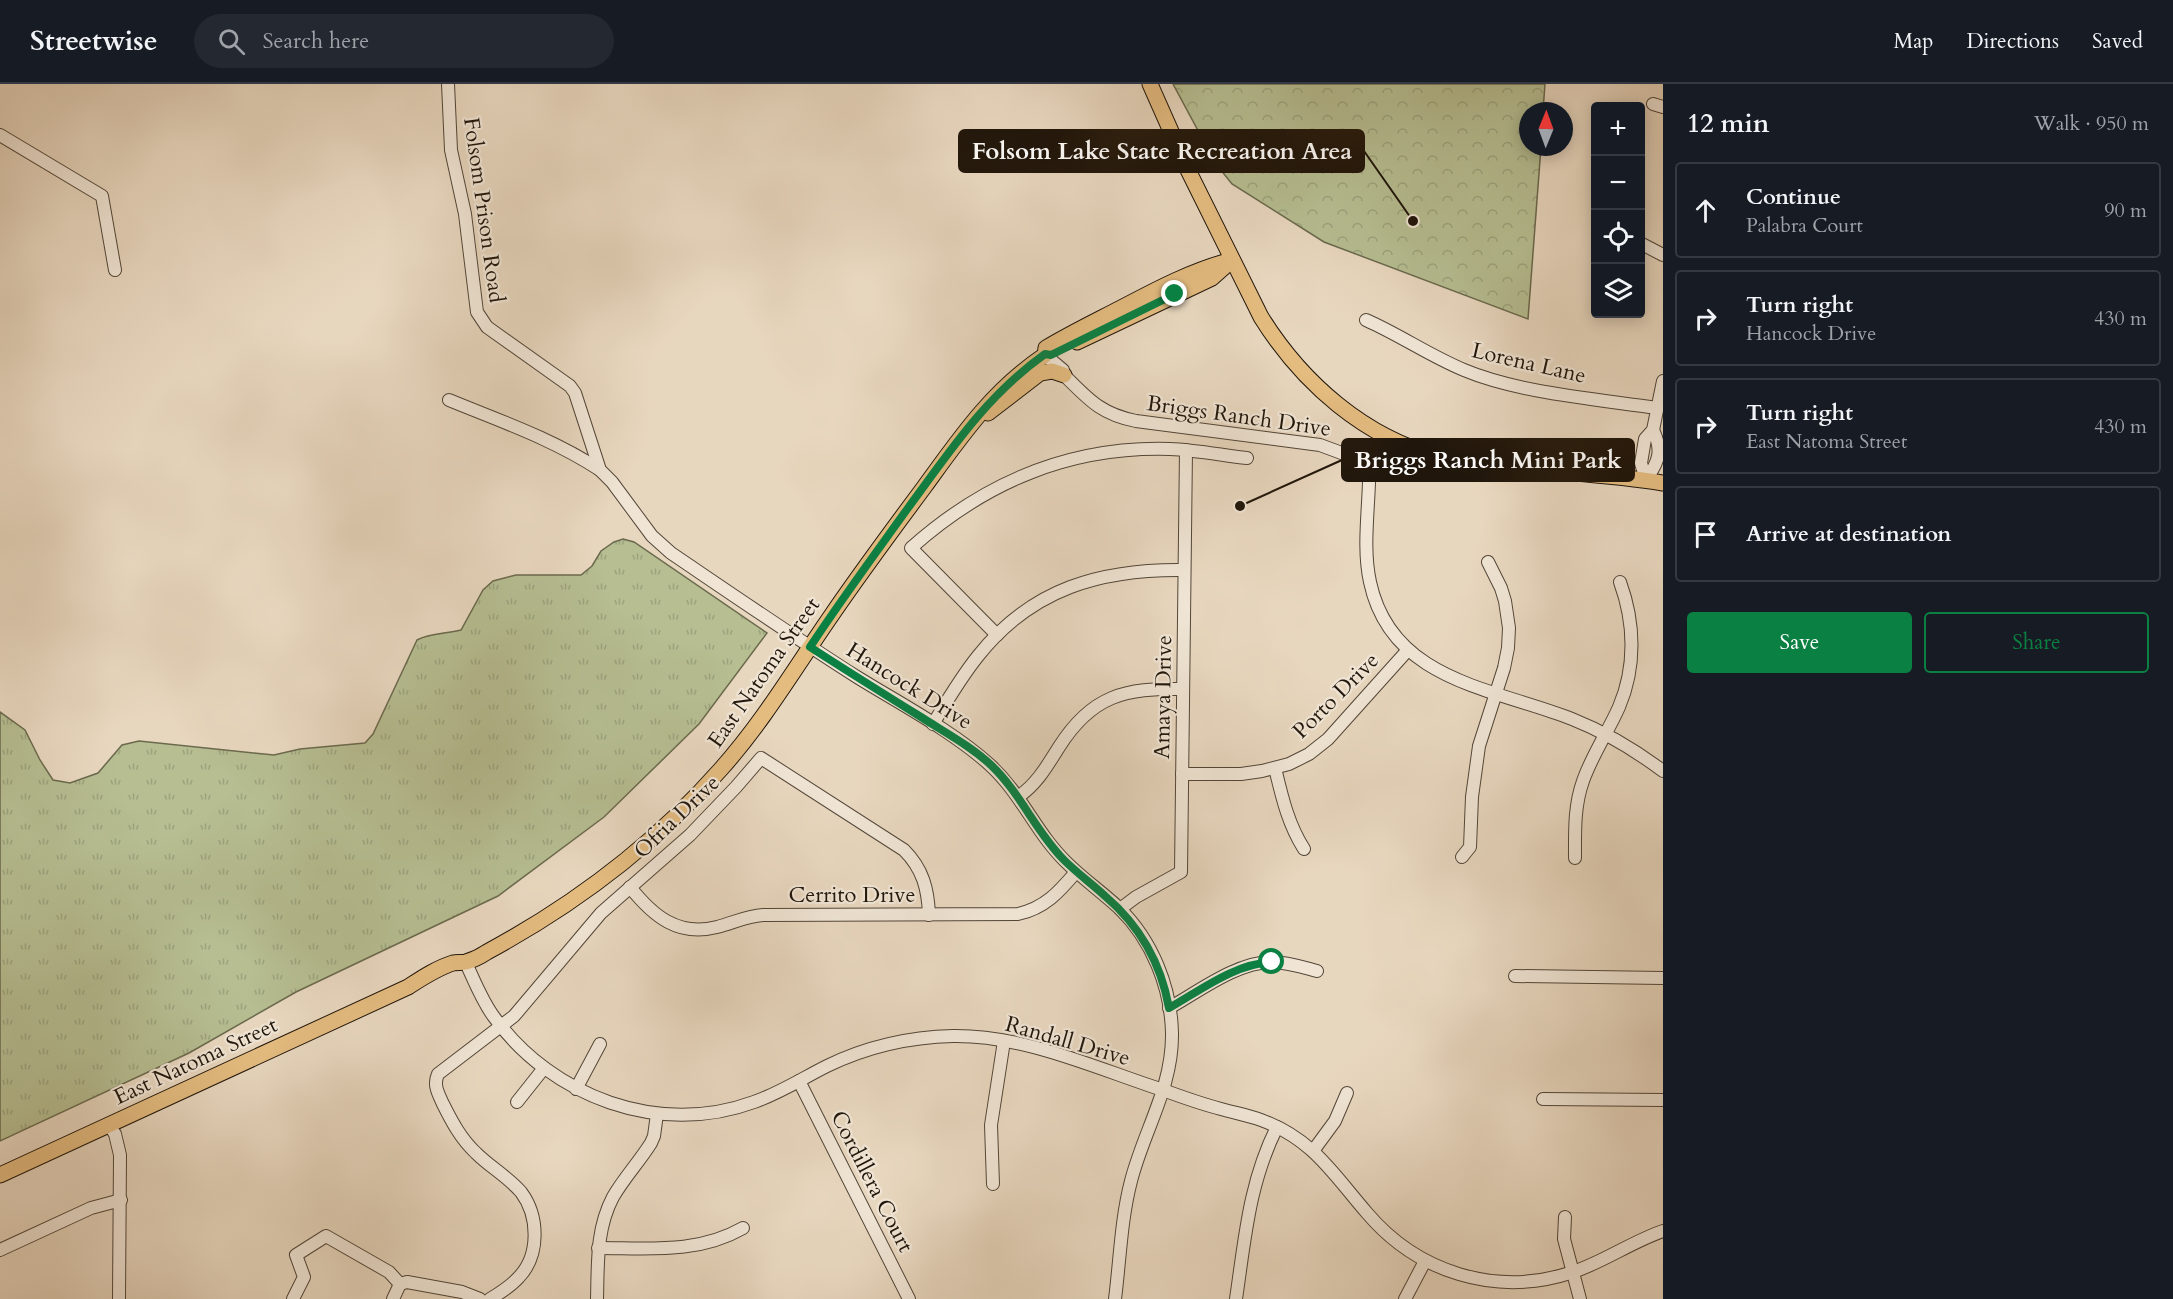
<!DOCTYPE html>
<meta charset="utf-8">
<style>
body{margin:0;font-family:Cardo,serif;background:#242831;color:#f1f3f6}
.controls{position:absolute;right:18px;top:18px;display:grid;overflow:hidden;border-radius:6px;box-shadow:0 3px 15px #0003}
.controls button{width:54px;height:54px;display:grid;place-items:center;padding:0;border:0;border-bottom:2px solid #363941;background:#171b24;color:#f1f3f6;font:30px sans-serif}
.compass{position:absolute;left:1519px;top:18px;width:54px;height:54px;border-radius:50%;background:#171b24;box-shadow:0 3px 15px #0003;rotate:1deg}
.stop{position:absolute;width:18px;height:18px;margin:-14px;border:4px solid #0b8043;border-radius:50%;background:#fff}
.stop.end{background:#0b8043;border-color:#fff;box-shadow:0 2px 6px #0008}
.list{margin:0;padding:0;list-style:none}
h2{display:flex;justify-content:space-between;align-items:center;height:78px;margin:0;padding:0 24px;font-size:26px}
h2 small{font-size:20px;font-weight:400;color:#9ea1a6}
.list li{display:grid;grid-template-columns:39px 1fr auto;gap:18px;align-items:center;box-sizing:border-box;height:96px;margin:0 12px 12px;padding:0 12px;border:2px solid #363941;border-radius:6px}
.list b{display:block;font-size:22px;white-space:nowrap}
.list p{margin:0;font-size:20px;white-space:nowrap;color:#9ea1a6}
.list em{font-size:20px;font-style:normal;color:#9ea1a6}
.actions{display:flex;gap:12px;padding:18px 24px}
.actions a{flex:1;padding:14px 0;border:2px solid #0b8043;border-radius:6px;text-align:center;font-size:21px;color:#0b8043}
.actions .main{background:#0b8043;color:#fff}
.icon{flex:none;width:33px;height:33px;fill:none;stroke:currentColor;stroke-width:2;stroke-linecap:round;stroke-linejoin:round}
.map{position:relative;flex:none;width:1663px;height:1215px;overflow:hidden}
header{display:flex;align-items:center;gap:36px;box-sizing:border-box;height:84px;padding:0 30px;background:#171b24;border-bottom:2px solid #363941}
header strong{font-size:28px}
nav{display:flex;gap:33px;margin-inline-start:auto;font-size:21px}
.search{width:420px;height:54px;background:#242831;display:flex;align-items:center;gap:15px;box-sizing:border-box;padding:0 21px;border-radius:33px;color:#9ea1a6;font-size:22px}
main{display:flex}
aside{flex:1;background:#171b24}
.map>svg:first-child{display:block}
.grass{fill:url(#grass-tufts);stroke:#6b6a4e;stroke-width:1.5}
.forest{fill:url(#forest-crowns);stroke:#6b6a4e;stroke-width:1.5}
.lines{fill:none;stroke-linecap:round;stroke-linejoin:round}
.minor-casing{stroke:#524638;stroke-width:14}
.major-casing{stroke:#20160b;stroke-width:17}
.minor{stroke:#f0e5d5;stroke-width:12}
.major{stroke:#e4bc80;stroke-width:15}
.route{stroke:#0b8043;stroke-width:8}
.labels{text-anchor:middle;stroke-width:4.5;stroke-linejoin:round;paint-order:stroke}
.street-label{font-size:22px;fill:#20160b;stroke:#f0e5d5}
.leader{fill:none;stroke:#20160b;stroke-width:2}
.callout-dot{fill:#20160b;stroke:#f0e5d5;stroke-width:2}
.callout{fill:#20160b;stroke:#20160b;stroke-width:2}
.callout-label{font-size:24px;text-anchor:middle;font-weight:bold;fill:#fff}
</style>
<header>
<strong>Streetwise</strong>
<div class="search"><svg class="icon" aria-label="search" viewBox="0 0 24 24"><circle cx="10" cy="10" r="6"/><path d="M15 15l6 6"/></svg>Search here</div>
<nav><a>Map</a><a>Directions</a><a>Saved</a></nav>
</header>
<main>
<div class="map">
<svg width="1663" height="1215" viewBox="0 0 1663 1215">
<defs>
<pattern id="grass-tufts" width="24" height="20" patternUnits="userSpaceOnUse" patternTransform="scale(1.5)"><rect width="24" height="20" fill="#b6be92"/><path d="M3 7l-1-3M5 7V3M7 7l1-3M15 17l-1-3M17 17v-4M19 17l1-3" fill="none" stroke="#9ca37d"/></pattern>
<pattern id="forest-crowns" width="20" height="18" patternUnits="userSpaceOnUse" patternTransform="scale(1.5)"><rect width="20" height="18" fill="#b6be92"/><path d="M2 6a3 3 0 1 1 6 0M12 15a3 3 0 1 1 6 0" fill="none" stroke="#9ca37d"/></pattern>
</defs>
<rect width="100%" height="100%" fill="#e8d7bf"/>
<filter id="stains"><feTurbulence type="fractalNoise" baseFrequency=".00333" numOctaves="4"/><feColorMatrix values="0 0 0 0 .2 0 0 0 0 .09 0 0 0 0 .02 0 0 0 .5 -.17"/></filter>
<radialGradient id="worn" r=".72"><stop offset=".6" stop-color="#630" stop-opacity="0"/><stop offset="1" stop-color="#630" stop-opacity=".3"/></radialGradient>
<path class="grass" d="M623 455 634 458 767 549 699 640 604 733 498 812 296 908 189 969 0 1057V628L25 646 40 676 53 696 70 699 98 689 122 661 139 657 274 671 300 665 365 659 373 650 417 556C430 549 446 550 461 546L483 506 493 497 516 491H581L592 482 601 467 614 458Z"/>
<polygon class="forest" points="1173,0 1545,0 1543,27 1528,27 1528,63 1541,63 1528,235 1324,158 1232,100 1216,80"/>
<g class="lines">
<g class="minor-casing">
<g id="minor">
<path d="M448 0 451 66 465 130 477 228 487 243 570 302 575 309 600 386 612 398 652 452 671 469C733 511 794 553 857 593 899 619 954 648 990 681 1021 709 1036 749 1066 778 1083 795 1102 808 1119 824 1152 856 1171 903 1172 949 1173 1003 1144 1046 1131 1097 1121 1135 1120 1176 1115 1215"/>
<polyline points="1653,20 1663,23"/>
<polyline points="0,51 102,112 115,186"/>
<polyline points="1640,159 1663,171"/>
<path d="M1366 236C1400 251 1430 272 1464 286 1519 309 1596 315 1657 324"/>
<path d="M1045 271 1063 286 1064 291C1089 316 1101 330 1136 337L1320 361 1347 371 1363 381 1367 387 1369 398C1368 431 1363 466 1370 498 1391 597 1493 604 1572 635 1605 648 1635 666 1663 687"/>
<path d="M449 316C500 337 553 355 600 386"/>
<polyline points="1646,396 1641,379 1645,355 1653,346 1663,297"/>
<path d="M1646 396C1659 377 1663 367 1653 346"/>
<path d="M997 551 911 464C985 398 1069 362 1170 365 1195 366 1221 371 1247 374"/>
<path d="M933 640C947 617 961 593 978 572 1032 504 1101 485 1184 486"/>
<path d="M1275 684C1282 713 1288 740 1304 765"/>
<polyline points="1182,690 1241,690 1262,687 1289,680 1309,670 1328,655 1407,567"/>
<path d="M1018 713C1037 700 1047 682 1059 663 1092 611 1125 604 1183 605"/>
<polyline points="1462,773 1470,763 1472,713 1479,662 1504,584 1508,564 1509,544 1505,517 1501,504 1488,478"/>
<path d="M1575 774C1575 748 1574 722 1583 697 1592 671 1608 648 1619 623 1636 583 1635 539 1620 498"/>
<path d="M630 803C653 832 678 853 717 843 733 839 746 832 763 831L1018 830C1045 824 1059 808 1076 788"/>
<polyline points="1120,825 1136,813 1181,788 1186,366"/>
<path d="M466 879C474 896 482 917 494 933 552 1013 659 1053 754 1018 780 1009 803 994 827 982 866 963 909 953 953 952 1025 951 1095 984 1163 1006 1182 1013 1202 1020 1221 1025 1235 1029 1248 1031 1261 1036 1313 1055 1333 1090 1367 1129 1417 1188 1495 1213 1570 1189 1602 1179 1631 1158 1663 1147"/>
<polyline points="1515,892 1663,894"/>
<path d="M1169 924C1198 908 1237 878 1271 878 1287 878 1302 883 1317 887"/>
<polyline points="799,997 909,1215"/>
<polyline points="576,1005 600,960"/>
<polyline points="1543,1015 1663,1016"/>
<polyline points="517,1018 544,984"/>
<polyline points="109,1041 115,1050 120,1071 119,1215"/>
<polyline points="1313,1067 1335,1037 1347,1009"/>
<polyline points="993,1100 991,1041 1004,957"/>
<polyline points="1565,1133 1564,1155 1580,1215"/>
<path d="M598 1164C648 1164 698 1170 743 1144"/>
<polyline points="0,1166 91,1124 121,1116"/>
<polyline points="293,1215 304,1193 296,1171 326,1152 389,1188 400,1200"/>
<polyline points="393,1215 400,1200 407,1198 462,1208 480,1215"/>
<path d="M490 1215C500 1209 511 1202 519 1193 540 1171 539 1132 521 1108 508 1093 490 1083 476 1069 461 1055 452 1038 443 1020 438 1009 433 1001 438 990L514 932 601 829 690 751 736 703 761 674 904 766C923 785 928 805 929 831"/>
<path d="M597 1215C598 1180 596 1145 613 1113 624 1094 639 1078 651 1059L654 1052 657 1030"/>
<path d="M1236 1215C1245 1154 1249 1099 1277 1043"/>
<polyline points="1405,1215 1425,1177"/>
</g>
</g>
<g class="major-casing">
<g id="major">
<path d="M1150 0 1189 88 1261 233C1302 299 1365 354 1440 373 1465 380 1492 382 1517 384 1566 389 1615 391 1663 399"/>
<polyline points="1077,258 1212,194 1230,178"/>
<polyline points="988,329 1040,289 1052,287 1064,291"/>
<path d="M0 1091 408 903C422 894 437 884 453 879 457 878 462 879 466 878 473 876 481 872 487 868 574 821 655 760 721 685 763 638 795 584 831 532 861 488 893 445 925 402 962 351 992 307 1045 271L1046 264C1071 249 1096 237 1121 224 1157 205 1193 186 1232 176"/>
</g>
</g>
<use href="#minor" class="minor"/>
<use href="#major" class="major"/>
</g>
<g class="lines">
<path class="route" d="M1175 210 1051 271 1045 270C986 312 950 367 908 424 875 470 841 516 810 563 847 587 884 610 921 633 946 649 972 663 992 682 1021 710 1036 748 1064 776 1077 789 1092 800 1105 812 1139 841 1161 879 1169 924 1201 906 1234 880 1272 878"/>
</g>
<g class="labels">
<g class="street-label">
<text transform="translate(485 126) rotate(82)" y="8">Folsom Prison Road</text>
<text transform="translate(1529 278) rotate(13)" y="8">Lorena Lane</text>
<text transform="translate(1239 331) rotate(8)" y="8">Briggs Ranch Drive</text>
<text transform="translate(763 588) rotate(-55)" y="8">East Natoma Street</text>
<text transform="translate(910 601) rotate(32)" y="8">Hancock Drive</text>
<text transform="translate(1335 611) rotate(-45)" y="8">Porto Drive</text>
<text transform="translate(1162 613) rotate(-89)" y="8">Amaya Drive</text>
<text transform="translate(676 732) rotate(-44)" y="8">Ofria Drive</text>
<text x="852" y="818">Cerrito Drive</text>
<text transform="translate(1068 956) rotate(16)" y="8">Randall Drive</text>
<text transform="translate(195 976) rotate(-25)" y="8">East Natoma Street</text>
<text transform="translate(873 1097) rotate(63)" y="8">Cordillera Court</text>
</g>
</g>
<path class="leader" d="M1413 137L1364 67M1240 422L1342 376"/>
<g class="callout-dot">
<circle cx="1413" cy="137" r="6"/>
<circle cx="1240" cy="422" r="6"/>
</g>
<g class="callout">
<rect x="959" y="46" width="405" height="42" rx="6"/>
<rect x="1342" y="355" width="292" height="42" rx="6"/>
</g>
<g class="callout-label">
<text x="1162" y="75">Folsom Lake State Recreation Area</text>
<text x="1488" y="384">Briggs Ranch Mini Park</text>
</g>
<rect width="100%" height="100%" filter="url(#stains)"/>
<rect width="100%" height="100%" fill="url(#worn)"/>
</svg>
<div class="controls">
<button>+</button>
<button>−</button>
<button><svg class="icon" aria-label="locate" viewBox="0 0 24 24"><circle cx="12" cy="12" r="6"/><path d="M12 2v4M12 18v4M2 12h4M18 12h4"/></svg></button>
<button><svg class="icon" aria-label="layers" viewBox="0 0 24 24"><path d="M12 4l9 5-9 5-9-5zM3 14l9 5 9-5"/></svg></button>
</div>
<svg class="compass" viewBox="-18 -18 36 36"><path d="M0-13l5 13h-10z" fill="#e53935"/><path d="M0 13l5-13h-10z" fill="#9ea1a6"/></svg>
<div class="stop" style="left:1272px;top:878px"></div>
<div class="stop end" style="left:1175px;top:210px"></div>
</div>
<aside>
<h2>12 min<small>Walk · 950 m</small></h2>
<ul class="list">
<li><svg class="icon" aria-label="ahead" viewBox="0 0 24 24"><path d="M12 20V5M6 11l6-6 6 6"/></svg><div><b>Continue</b><p>Palabra Court</p></div><em>90 m</em></li>
<li><svg class="icon" aria-label="right" viewBox="0 0 24 24"><path d="M7 20v-9h11M14 6l5 5-5 5"/></svg><div><b>Turn right</b><p>Hancock Drive</p></div><em>430 m</em></li>
<li><svg class="icon" aria-label="right" viewBox="0 0 24 24"><path d="M7 20v-9h11M14 6l5 5-5 5"/></svg><div><b>Turn right</b><p>East Natoma Street</p></div><em>430 m</em></li>
<li><svg class="icon" aria-label="arrive" viewBox="0 0 24 24"><path d="M6 21V4h12l-3 4 3 4H6"/></svg><div><b>Arrive at destination</b></div></li>
</ul>
<div class="actions"><a class="main">Save</a><a>Share</a></div>
</aside>
</main>
